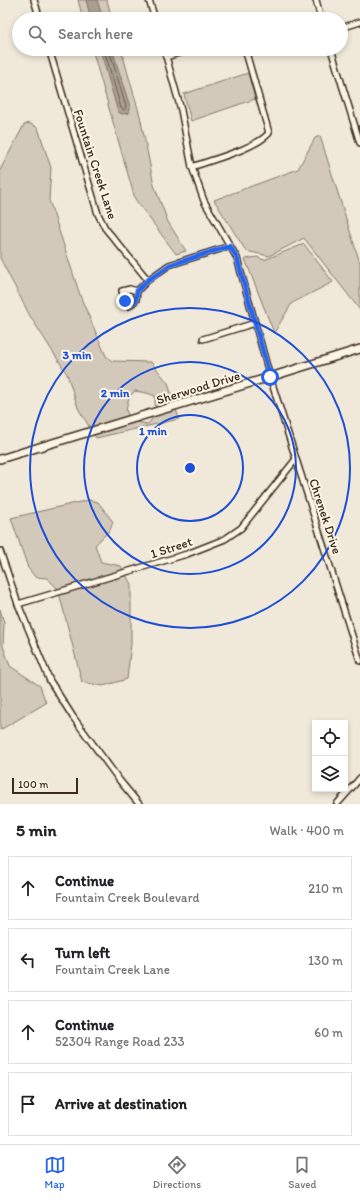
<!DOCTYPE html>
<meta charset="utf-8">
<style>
body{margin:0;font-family:Itim,sans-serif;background:#f6f6f6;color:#202124}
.controls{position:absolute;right:12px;bottom:12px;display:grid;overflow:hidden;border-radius:0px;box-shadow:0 2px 6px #0003}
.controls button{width:36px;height:36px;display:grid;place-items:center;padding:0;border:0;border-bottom:1px solid #e0e0e0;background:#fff;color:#202124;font:20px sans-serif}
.scale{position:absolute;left:12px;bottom:10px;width:66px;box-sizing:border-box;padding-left:4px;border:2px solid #3b2a1e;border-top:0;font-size:11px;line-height:14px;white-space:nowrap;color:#3b2a1e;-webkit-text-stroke:3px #fcf5e5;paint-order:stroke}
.stop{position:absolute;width:12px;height:12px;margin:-9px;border:3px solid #2563eb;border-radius:50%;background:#fff}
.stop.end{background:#2563eb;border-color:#fff;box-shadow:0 1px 4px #0008}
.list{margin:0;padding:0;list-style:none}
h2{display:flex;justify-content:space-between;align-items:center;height:52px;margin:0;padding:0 16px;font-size:17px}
h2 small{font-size:13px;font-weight:400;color:#757577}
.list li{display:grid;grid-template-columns:26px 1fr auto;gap:12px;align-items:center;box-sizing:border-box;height:64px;margin:0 8px 8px;padding:0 8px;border:1px solid #e0e0e0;border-radius:0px}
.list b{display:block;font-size:15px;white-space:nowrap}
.list p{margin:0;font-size:13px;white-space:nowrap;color:#757577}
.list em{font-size:13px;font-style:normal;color:#757577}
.icon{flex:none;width:22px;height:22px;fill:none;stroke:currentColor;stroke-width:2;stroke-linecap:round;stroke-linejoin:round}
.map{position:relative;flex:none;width:360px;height:804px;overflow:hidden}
.search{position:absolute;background:#fff;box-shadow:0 2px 6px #0003;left:12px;right:12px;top:12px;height:44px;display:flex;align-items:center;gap:10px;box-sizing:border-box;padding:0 14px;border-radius:22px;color:#757577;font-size:15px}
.sheet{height:340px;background:#fff}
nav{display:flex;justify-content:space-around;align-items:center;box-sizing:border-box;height:56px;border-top:1px solid #e0e0e0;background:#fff;font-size:11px;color:#757577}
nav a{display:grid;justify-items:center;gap:2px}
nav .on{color:#2563eb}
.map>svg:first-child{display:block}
.green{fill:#d2c9ba;stroke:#867a6c;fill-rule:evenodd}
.water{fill:#aaa091;stroke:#7e7163}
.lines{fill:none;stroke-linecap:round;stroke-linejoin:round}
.shore{stroke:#67594c;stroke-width:1}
.street-casing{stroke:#3b2a1e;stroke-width:8}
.secondary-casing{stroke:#3b2a1e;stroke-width:10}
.street{stroke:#fcf5e5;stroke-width:5}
.secondary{stroke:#fcf5e5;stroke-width:7}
.route{stroke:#2563eb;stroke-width:5}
.ring{fill:none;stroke:#1d4ed8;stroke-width:2}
.labels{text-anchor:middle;stroke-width:4;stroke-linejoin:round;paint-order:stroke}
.street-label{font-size:13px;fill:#3b2a1e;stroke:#fcf5e5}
.centre{fill:#1d4ed8;stroke:#fcf5e5;stroke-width:2}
.ring-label{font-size:12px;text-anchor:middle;font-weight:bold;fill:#1d4ed8;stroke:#fcf5e5;stroke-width:4;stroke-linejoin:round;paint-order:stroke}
</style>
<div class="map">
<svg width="360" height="804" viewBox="0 0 360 804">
<rect width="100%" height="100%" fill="#f0e9d9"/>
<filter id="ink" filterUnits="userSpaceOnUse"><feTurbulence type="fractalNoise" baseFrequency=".025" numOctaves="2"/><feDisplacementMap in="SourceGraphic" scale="8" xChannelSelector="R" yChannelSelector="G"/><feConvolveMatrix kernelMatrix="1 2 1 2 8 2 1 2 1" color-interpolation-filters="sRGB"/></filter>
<g filter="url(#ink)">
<g class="green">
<polygon points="78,0 107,0 112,19 83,19"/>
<polygon points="92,49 121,49 140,116 154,185 168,222 186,251 176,254 135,199"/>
<polygon points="248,73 255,99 191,121 184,94"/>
<path d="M29 123 38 128 51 168 49 200 81 298 106 356 112 361 151 362 168 383 179 419 96 438 78 408 67 374 30 316 0 258V170L24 125ZM135 391 147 393 155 396V415L148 424 131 421 126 410 129 397Z"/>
<polygon points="320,136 360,263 360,310 304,238 269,256 246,251 214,200 298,169 315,138"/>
<polygon points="304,244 333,282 292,303 274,333 245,259 257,257 264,260"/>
<polygon points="89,500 98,502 113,522 110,530 95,545 101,562 121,566 131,584 131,644 127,679 103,686 82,682 58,589 47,578 35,577 28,568 11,518"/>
<polygon points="0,609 4,623 3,646 10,666 40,686 46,703 0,730"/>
</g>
<g class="water">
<polygon points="86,0 97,0 103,19 91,19"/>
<polygon points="100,49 112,49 130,107 129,113 122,114 118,112"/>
</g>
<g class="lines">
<polyline class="shore" points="104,49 121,108 124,110 126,107 109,49"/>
<g class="street-casing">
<g id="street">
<polyline points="34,0 40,19"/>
<polyline points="149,0 155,19"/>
<polyline points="316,0 321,19"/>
<polyline points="341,28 360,22"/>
<polyline points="49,49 98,214 105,228 148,280"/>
<polyline points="164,49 181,110 192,167 204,201 237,258 270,377 360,661"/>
<polyline points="331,49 360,143"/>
<polyline points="166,57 192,49"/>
<path d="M192 167C211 160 257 148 269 133L245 49"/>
<polyline points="137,291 130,289 122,291 125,301 129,306 136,300 137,291 148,280 169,265 230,246"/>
<polyline points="203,339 255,323"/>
<polyline points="0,551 18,604 50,681 73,717 120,781 139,804"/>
<polyline points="18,604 187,554 225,539 241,528 296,459"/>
<polyline points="337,804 355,784 360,778"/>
</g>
</g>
<g class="secondary-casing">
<polyline id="secondary" points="0,459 270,377 360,349"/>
</g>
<use href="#street" class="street"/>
<use href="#secondary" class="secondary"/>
</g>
</g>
<g class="lines" filter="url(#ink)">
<polyline class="route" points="125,301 129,306 136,300 137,291 148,280 170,265 230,246 237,258 270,377"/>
</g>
<g class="ring">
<circle cx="190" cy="468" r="53"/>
<circle cx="190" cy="468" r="106"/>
<circle cx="190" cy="468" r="160"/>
</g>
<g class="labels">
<g class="street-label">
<text transform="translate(96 164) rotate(72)" y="5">Fountain Creek Lane</text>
<text transform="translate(198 387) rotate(-17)" y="5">Sherwood Drive</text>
<text transform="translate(326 516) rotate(72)" y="5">Chrenek Drive</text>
<text transform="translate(171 547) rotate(-18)" y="5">1 Street</text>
</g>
</g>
<circle cx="190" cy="468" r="6" class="centre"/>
<g class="ring-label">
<text x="77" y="359">3 min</text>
<text x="115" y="397">2 min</text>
<text x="153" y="435">1 min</text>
</g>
</svg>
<div class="controls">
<button><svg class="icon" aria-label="locate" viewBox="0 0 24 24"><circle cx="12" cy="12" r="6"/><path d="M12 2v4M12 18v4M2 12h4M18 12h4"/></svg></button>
<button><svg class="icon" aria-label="layers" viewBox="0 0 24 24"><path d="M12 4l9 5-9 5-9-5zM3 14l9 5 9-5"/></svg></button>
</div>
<div class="scale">100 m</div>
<div class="stop" style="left:270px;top:377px"></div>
<div class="stop end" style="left:125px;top:301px"></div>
<div class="search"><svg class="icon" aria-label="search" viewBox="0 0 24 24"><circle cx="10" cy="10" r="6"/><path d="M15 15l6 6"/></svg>Search here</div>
</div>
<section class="sheet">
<h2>5 min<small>Walk · 400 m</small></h2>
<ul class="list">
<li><svg class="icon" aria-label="ahead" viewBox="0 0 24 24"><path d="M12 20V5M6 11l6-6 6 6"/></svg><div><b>Continue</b><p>Fountain Creek Boulevard</p></div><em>210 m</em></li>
<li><svg class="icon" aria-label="left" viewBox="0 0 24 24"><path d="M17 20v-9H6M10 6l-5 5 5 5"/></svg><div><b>Turn left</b><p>Fountain Creek Lane</p></div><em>130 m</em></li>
<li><svg class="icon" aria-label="ahead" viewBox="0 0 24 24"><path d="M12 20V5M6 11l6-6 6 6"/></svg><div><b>Continue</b><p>52304 Range Road 233</p></div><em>60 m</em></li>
<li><svg class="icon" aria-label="arrive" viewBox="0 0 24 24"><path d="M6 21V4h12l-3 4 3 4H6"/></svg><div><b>Arrive at destination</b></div></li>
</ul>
</section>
<nav>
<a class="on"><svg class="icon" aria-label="map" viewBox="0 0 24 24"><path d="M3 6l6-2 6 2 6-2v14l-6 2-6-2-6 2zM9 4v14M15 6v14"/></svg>Map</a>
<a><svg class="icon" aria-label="directions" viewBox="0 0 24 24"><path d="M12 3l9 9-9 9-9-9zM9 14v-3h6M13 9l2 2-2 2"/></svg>Directions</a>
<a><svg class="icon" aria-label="saved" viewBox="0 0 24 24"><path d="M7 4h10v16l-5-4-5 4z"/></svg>Saved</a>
</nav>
